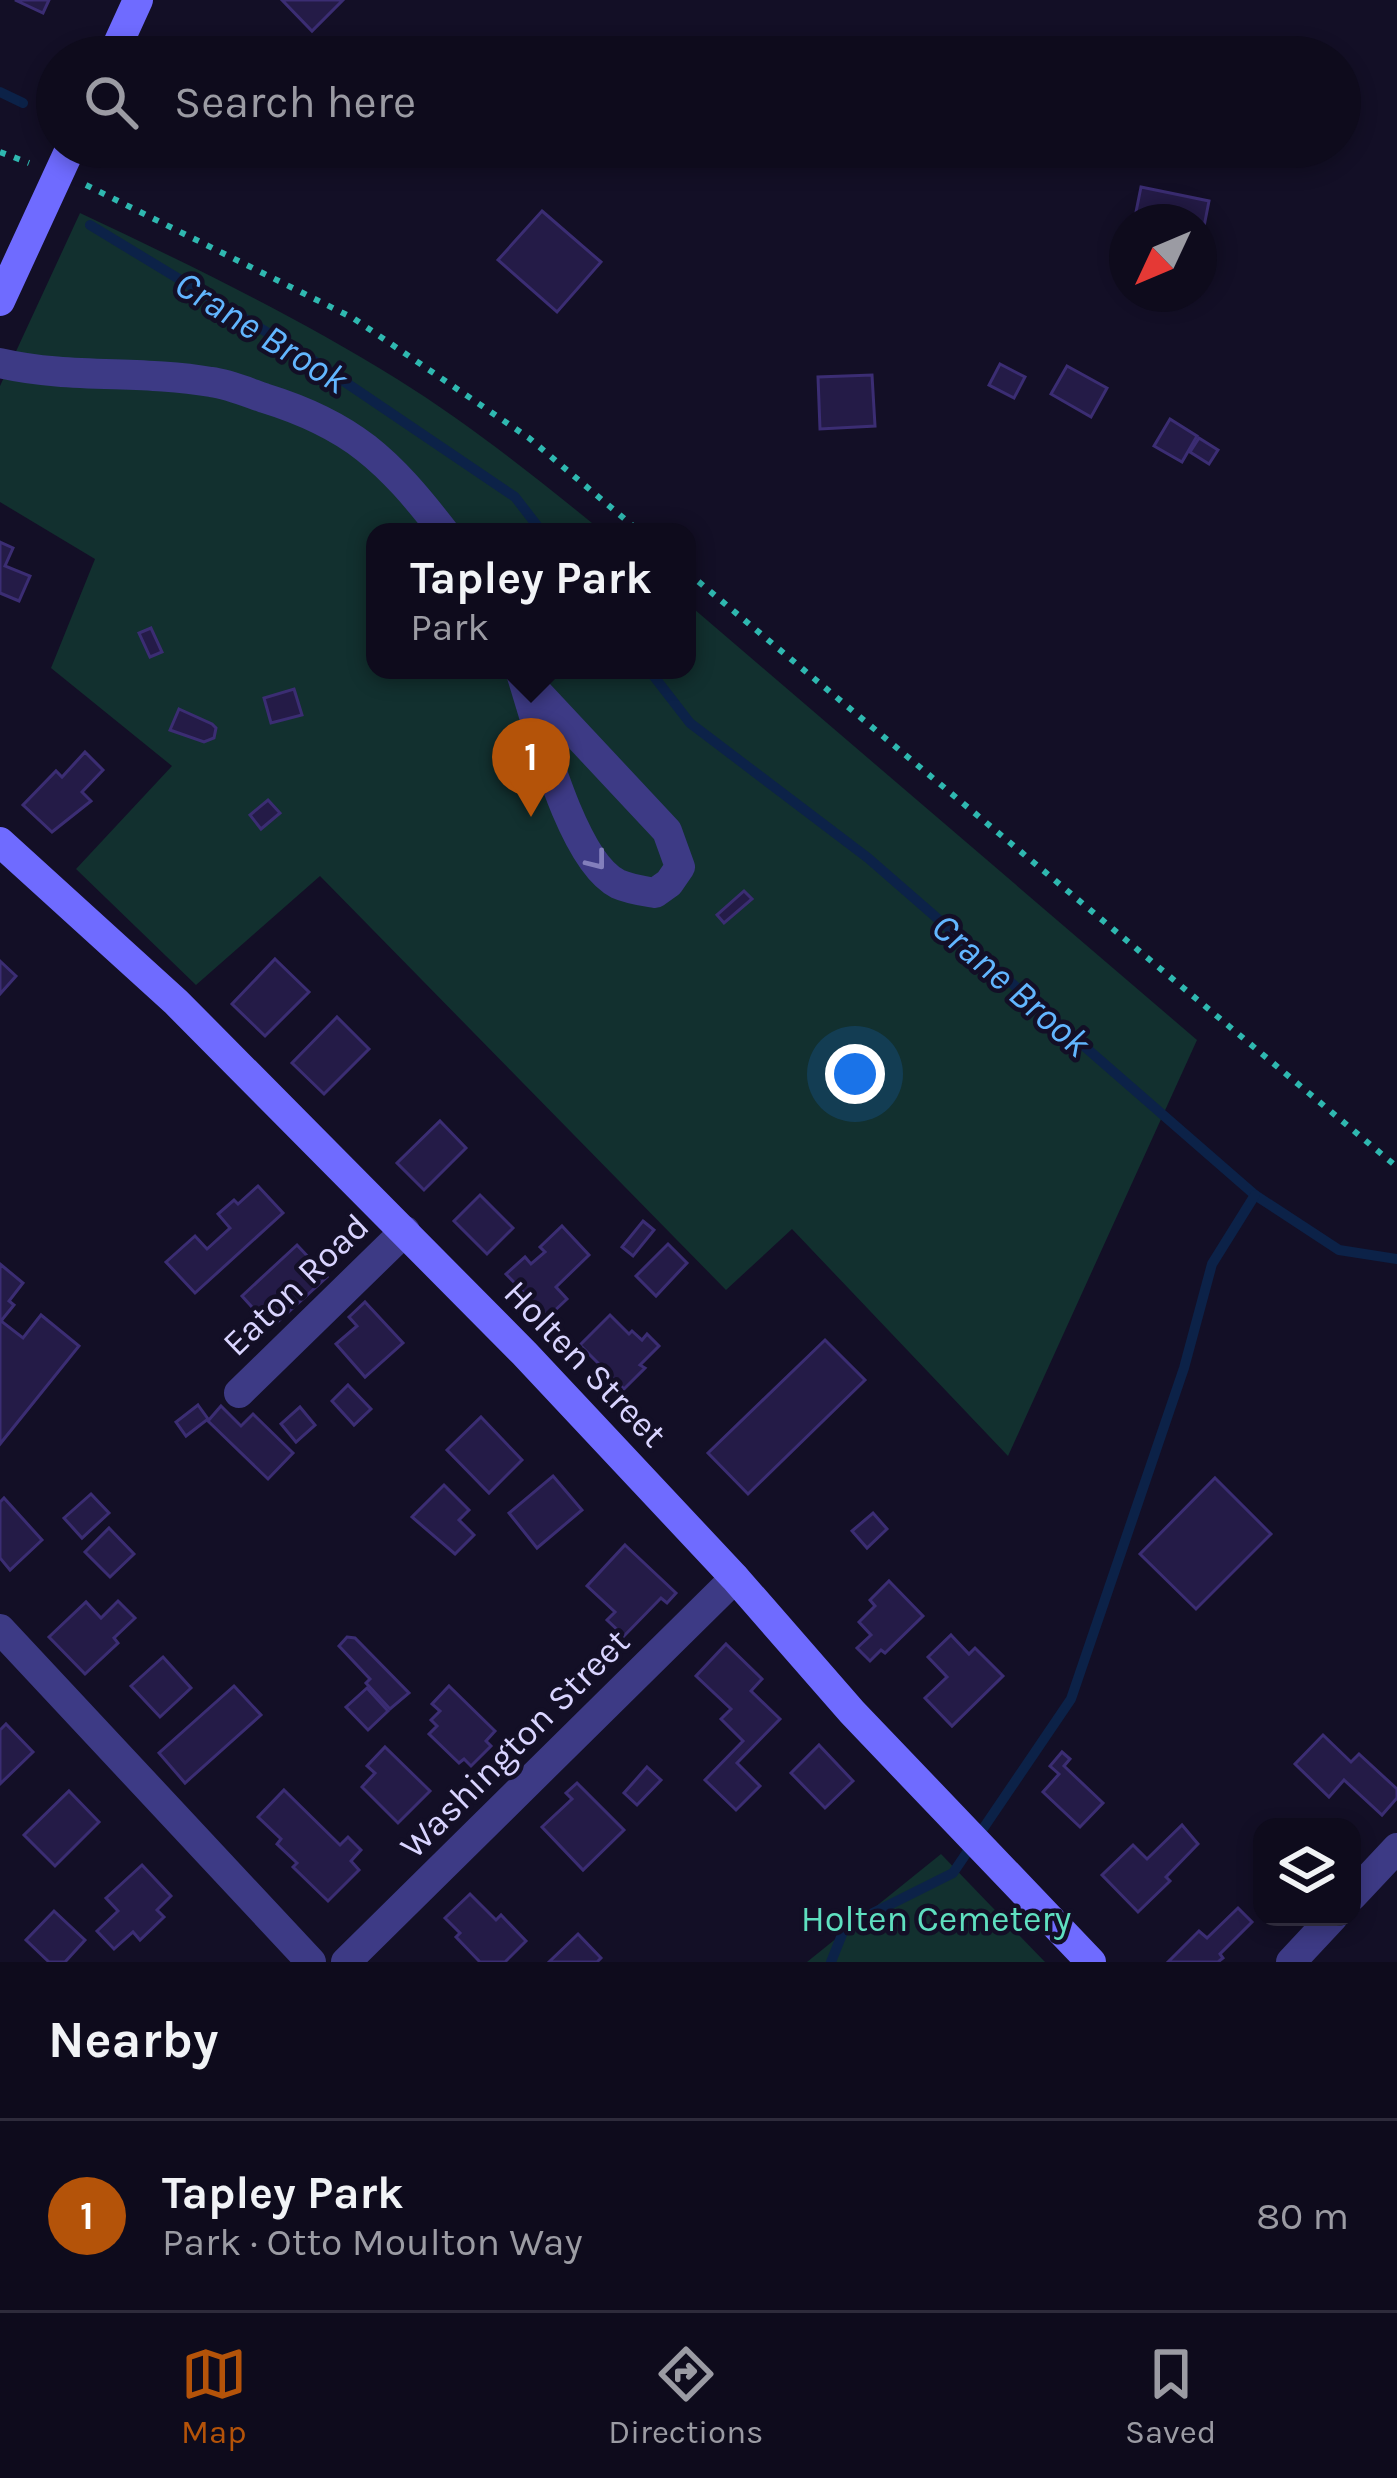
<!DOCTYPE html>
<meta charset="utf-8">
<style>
body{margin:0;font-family:Karla,sans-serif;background:#171425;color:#f1f3f6}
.controls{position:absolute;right:36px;bottom:36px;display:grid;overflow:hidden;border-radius:24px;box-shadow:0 6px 18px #0003}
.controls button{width:108px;height:108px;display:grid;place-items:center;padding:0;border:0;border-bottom:3px solid #2e2b3b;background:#0e0b1c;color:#f1f3f6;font:60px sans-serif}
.compass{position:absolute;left:1109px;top:204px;width:108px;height:108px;border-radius:50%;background:#0e0b1c;box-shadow:0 6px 18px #0003;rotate:226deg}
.you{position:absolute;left:855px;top:1074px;width:42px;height:42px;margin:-30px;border:9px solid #fff;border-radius:50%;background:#1a73e8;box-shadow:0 0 0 18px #1a73e833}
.badge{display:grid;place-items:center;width:78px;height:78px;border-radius:50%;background:#b45309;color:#fff;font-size:39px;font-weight:700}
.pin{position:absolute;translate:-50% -99px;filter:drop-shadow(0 3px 6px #0008)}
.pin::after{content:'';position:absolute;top:63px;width:42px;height:36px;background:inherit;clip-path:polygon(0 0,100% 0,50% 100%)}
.popup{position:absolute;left:366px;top:523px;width:330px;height:156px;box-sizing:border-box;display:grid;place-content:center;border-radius:24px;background:#0e0b1c;filter:drop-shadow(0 3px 9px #0005);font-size:39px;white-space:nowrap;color:#9b9ba3}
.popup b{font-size:45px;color:#f1f3f6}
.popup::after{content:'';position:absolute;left:50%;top:100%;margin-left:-24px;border:24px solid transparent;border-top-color:#0e0b1c}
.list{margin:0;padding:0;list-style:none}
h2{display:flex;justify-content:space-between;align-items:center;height:156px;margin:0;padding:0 48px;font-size:51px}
h2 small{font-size:39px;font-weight:400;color:#9b9ba3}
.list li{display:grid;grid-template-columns:78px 1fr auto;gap:36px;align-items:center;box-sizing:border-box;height:192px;padding:0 48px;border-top:3px solid #2e2b3b}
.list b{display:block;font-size:45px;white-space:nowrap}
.list p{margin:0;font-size:39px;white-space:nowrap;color:#9b9ba3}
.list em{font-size:39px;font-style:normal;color:#9b9ba3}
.icon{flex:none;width:66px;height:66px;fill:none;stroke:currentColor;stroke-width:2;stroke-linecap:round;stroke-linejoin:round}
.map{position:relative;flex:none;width:1397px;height:1962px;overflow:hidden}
.search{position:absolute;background:#0e0b1c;box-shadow:0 6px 18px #0003;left:36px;right:36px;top:36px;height:132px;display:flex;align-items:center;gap:30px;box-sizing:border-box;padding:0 42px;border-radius:66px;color:#9b9ba3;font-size:45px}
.sheet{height:348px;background:#0e0b1c}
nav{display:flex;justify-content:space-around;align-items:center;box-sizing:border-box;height:168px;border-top:3px solid #2e2b3b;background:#0e0b1c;font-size:33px;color:#9b9ba3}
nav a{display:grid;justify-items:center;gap:6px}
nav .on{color:#b45309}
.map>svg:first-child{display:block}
.green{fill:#12302f}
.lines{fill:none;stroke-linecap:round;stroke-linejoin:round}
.stream{stroke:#0c2248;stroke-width:10}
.building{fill:#241b47;stroke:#3b2d73;stroke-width:3}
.path{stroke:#2fb8b0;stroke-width:6;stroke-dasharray:6 9;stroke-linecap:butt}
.street{stroke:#3d3a85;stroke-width:30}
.secondary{stroke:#6f6bff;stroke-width:30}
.oneway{stroke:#837fbc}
.labels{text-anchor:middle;stroke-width:9;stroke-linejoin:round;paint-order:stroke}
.street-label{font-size:36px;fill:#d9d4ff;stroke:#130f26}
.park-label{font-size:36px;fill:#5fe0c0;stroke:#130f26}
.water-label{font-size:39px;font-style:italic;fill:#62b6ff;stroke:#130f26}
</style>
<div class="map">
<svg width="1397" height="1962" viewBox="0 0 1397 1962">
<rect width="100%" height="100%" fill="#130f26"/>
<g class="green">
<path d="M80 213C188 264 296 316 397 379 469 424 537 478 603 532H375V670H687V603L1197 1040 1008 1456 792 1229 726 1290 320 876 196 985 76 869 172 766 51 668 95 559 0 502V386Z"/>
<polygon points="941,1854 1045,1962 807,1962"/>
</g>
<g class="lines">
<g class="stream">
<polyline points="0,92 23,103"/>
<polyline points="90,225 311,359 515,497 542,532"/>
<polyline points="649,670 690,723 868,858 1255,1195 1339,1250 1397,1259"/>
<polyline points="831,1962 845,1927 953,1873 1071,1699 1184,1368 1212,1264 1255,1195"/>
</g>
</g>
<g class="building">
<polygon points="15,0 49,0 43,13"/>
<polygon points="282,0 343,0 312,31"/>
<polygon points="1141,187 1209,201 1199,252 1199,222 1134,222"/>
<polygon points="542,211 601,262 557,312 498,260"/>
<polygon points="1000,364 1025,377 1014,398 989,385"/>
<polygon points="1067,366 1107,388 1091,417 1051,394"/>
<polygon points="872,375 875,426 820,429 818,377"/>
<polygon points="1170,419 1197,436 1182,462 1154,446"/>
<polygon points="1199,438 1218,450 1209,464 1190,452"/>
<polygon points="0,542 13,548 5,566 30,576 19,601 0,593"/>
<polygon points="151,628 162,652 150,657 139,633"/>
<polygon points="294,689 302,715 271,723 264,698"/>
<polygon points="179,709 212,724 216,728 214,738 204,742 170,730"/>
<polygon points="85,752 103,770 82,792 91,801 52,832 23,805 56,771 62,777"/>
<polygon points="268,800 280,813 261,829 250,815"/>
<polygon points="744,891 752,899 724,923 717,915"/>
<polygon points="275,959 309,992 265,1036 232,1004"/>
<polygon points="0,961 16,976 0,994"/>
<polygon points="337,1017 369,1049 324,1094 292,1063"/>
<polygon points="440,1121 466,1148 424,1190 397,1163"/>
<polygon points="258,1186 283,1213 195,1293 166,1262 195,1236 207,1249 230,1228 218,1214 234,1200 238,1204"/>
<polygon points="480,1195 513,1228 487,1254 454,1221"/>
<polygon points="643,1221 654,1230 633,1256 622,1247"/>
<polygon points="562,1226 589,1255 556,1287 567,1299 548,1317 506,1274 525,1257 531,1264 545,1252 540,1247"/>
<polygon points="668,1244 687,1263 656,1296 636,1276"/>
<polygon points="297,1245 327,1277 271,1328 242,1296"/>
<polygon points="0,1264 23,1283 9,1301 14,1305 1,1321 23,1338 41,1315 79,1346 0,1444"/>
<polygon points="365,1302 403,1343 365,1377 336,1344 357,1326 349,1317"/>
<polygon points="610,1315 629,1334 632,1331 642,1340 647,1334 659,1346 640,1365 645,1368 624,1389 580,1345"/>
<polygon points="825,1340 865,1380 748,1494 708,1453"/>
<polygon points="348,1385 371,1409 354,1425 332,1401"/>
<polygon points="198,1405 208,1419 186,1436 176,1422"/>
<polygon points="221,1406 241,1426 253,1414 293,1453 268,1479 208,1421"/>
<polygon points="300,1407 315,1425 296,1442 281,1424"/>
<polygon points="481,1417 522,1460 489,1493 447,1450"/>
<polygon points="553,1476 582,1510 537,1548 509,1513"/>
<polygon points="1215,1478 1271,1534 1196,1609 1140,1554"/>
<polygon points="444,1485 469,1510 459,1520 474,1535 455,1554 412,1517"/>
<polygon points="91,1494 109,1513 82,1538 64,1518"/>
<polygon points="4,1498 42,1540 10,1570 0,1558 0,1502"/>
<polygon points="873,1513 887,1529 867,1548 852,1531"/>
<polygon points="109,1528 134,1554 110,1577 85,1552"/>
<polygon points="625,1545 676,1593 667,1603 661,1598 624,1636 607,1620 615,1612 587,1586"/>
<polygon points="889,1581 923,1616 885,1653 881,1650 870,1661 857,1648 871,1635 859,1622 875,1606 870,1600"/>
<polygon points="118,1601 135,1618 114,1638 118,1643 85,1674 49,1637 86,1602 101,1618"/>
<polygon points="951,1635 969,1654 975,1648 1003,1676 952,1726 925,1698 947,1677 928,1657"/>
<polygon points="347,1637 355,1638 409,1693 390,1709 366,1683 370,1679 339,1646"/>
<polygon points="726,1644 762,1679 751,1691 780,1719 737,1763 760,1786 736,1810 705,1780 743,1741 721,1719 731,1709 696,1676"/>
<polygon points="163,1657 191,1688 160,1717 131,1686"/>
<polygon points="234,1686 261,1715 185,1783 159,1753"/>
<polygon points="449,1686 495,1731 486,1741 491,1746 471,1766 464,1759 459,1763 429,1734 437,1726 431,1720 440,1711 432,1704"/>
<polygon points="367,1688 388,1711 368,1730 346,1707"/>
<polygon points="6,1724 33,1752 0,1784 0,1730"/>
<polygon points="1323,1735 1351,1762 1359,1754 1397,1789 1397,1798 1382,1815 1344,1780 1329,1797 1295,1764"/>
<polygon points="819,1745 853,1781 825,1808 791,1773"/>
<polygon points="385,1747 430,1791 398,1823 362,1787 375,1773 367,1766"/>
<polygon points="1062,1752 1070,1759 1064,1766 1103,1803 1080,1827 1043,1792 1059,1774 1050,1766"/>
<polygon points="647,1767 661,1780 637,1805 624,1793"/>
<polygon points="577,1783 624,1830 583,1870 542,1827 572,1799 566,1793"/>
<polygon points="284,1790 340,1845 348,1837 361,1850 351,1861 359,1870 328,1901 293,1867 297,1863 277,1844 281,1839 258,1817"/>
<polygon points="69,1791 99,1822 55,1866 24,1835"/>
<polygon points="1182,1825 1198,1844 1166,1877 1170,1881 1138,1912 1102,1875 1133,1845 1147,1859"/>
<polygon points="142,1865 171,1896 157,1910 164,1917 140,1940 133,1932 114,1949 97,1931 118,1911 106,1898"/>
<polygon points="470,1894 496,1920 501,1915 526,1941 505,1962 480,1962 456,1937 460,1933 445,1918"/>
<polygon points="1238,1908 1252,1922 1220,1954 1223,1958 1218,1962 1168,1962 1199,1931 1207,1938"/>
<polygon points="54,1911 85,1940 65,1962 49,1962 26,1940"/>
<polygon points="578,1934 601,1958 597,1962 549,1962"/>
</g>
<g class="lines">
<g class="path">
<polyline points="0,152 29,163"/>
<polyline points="86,185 353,318 529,438 640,532"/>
<polyline points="687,572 1397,1167"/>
</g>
<g class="street">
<path d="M0 363C69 379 141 370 211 382 228 384 247 392 264 398 352 425 388 460 444 532"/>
<path d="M520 670C537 721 570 860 618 884 629 889 643 891 655 893L669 883 680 867 667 831 522 676"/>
<polyline points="239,1393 405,1231"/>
<polyline points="0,1629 311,1962"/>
<polyline points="1352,1896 1397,1848"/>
<polyline points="346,1962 735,1578"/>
<polyline points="1291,1962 1333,1917"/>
</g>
<g class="secondary">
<polyline points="112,57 138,0"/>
<polyline points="0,301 71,147"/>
<polyline points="0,842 176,1002 524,1353 735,1578 852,1712 1091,1962"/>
</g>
</g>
<defs><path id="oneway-chevron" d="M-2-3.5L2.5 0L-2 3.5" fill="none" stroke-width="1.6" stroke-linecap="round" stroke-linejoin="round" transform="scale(3)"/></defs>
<use class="oneway" href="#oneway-chevron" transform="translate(597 861) rotate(52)"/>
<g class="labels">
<g class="street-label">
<text transform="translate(295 1284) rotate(-44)" y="13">Eaton Road</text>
<text transform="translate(586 1363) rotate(46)" y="13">Holten Street</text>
<text transform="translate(514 1743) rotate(-45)" y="13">Washington Street</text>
</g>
<g class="park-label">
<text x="936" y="1931">Holten Cemetery</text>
</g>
<g class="water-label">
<text transform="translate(262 331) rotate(32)" y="14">Crane Brook</text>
<text transform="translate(1012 984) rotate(41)" y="14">Crane Brook</text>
</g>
</g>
</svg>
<div class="controls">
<button><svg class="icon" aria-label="layers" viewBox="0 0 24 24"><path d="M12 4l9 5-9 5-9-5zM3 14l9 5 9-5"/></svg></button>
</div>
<svg class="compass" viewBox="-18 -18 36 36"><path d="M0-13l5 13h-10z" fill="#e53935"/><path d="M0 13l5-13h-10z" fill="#9b9ba3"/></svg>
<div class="you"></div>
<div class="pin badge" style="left:531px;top:817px">1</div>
<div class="popup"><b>Tapley Park</b>Park</div>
<div class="search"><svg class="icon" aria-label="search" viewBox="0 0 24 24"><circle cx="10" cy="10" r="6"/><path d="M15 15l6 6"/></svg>Search here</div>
</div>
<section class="sheet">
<h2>Nearby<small></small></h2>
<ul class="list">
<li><span class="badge">1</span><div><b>Tapley Park</b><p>Park · Otto Moulton Way</p></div><em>80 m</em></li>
</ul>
</section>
<nav>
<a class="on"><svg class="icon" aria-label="map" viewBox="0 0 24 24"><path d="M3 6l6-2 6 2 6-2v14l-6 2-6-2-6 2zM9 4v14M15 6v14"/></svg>Map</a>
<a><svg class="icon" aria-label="directions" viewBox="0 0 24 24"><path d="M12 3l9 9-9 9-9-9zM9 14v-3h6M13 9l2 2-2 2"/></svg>Directions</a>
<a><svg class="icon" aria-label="saved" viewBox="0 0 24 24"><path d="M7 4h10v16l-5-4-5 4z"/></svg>Saved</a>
</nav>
